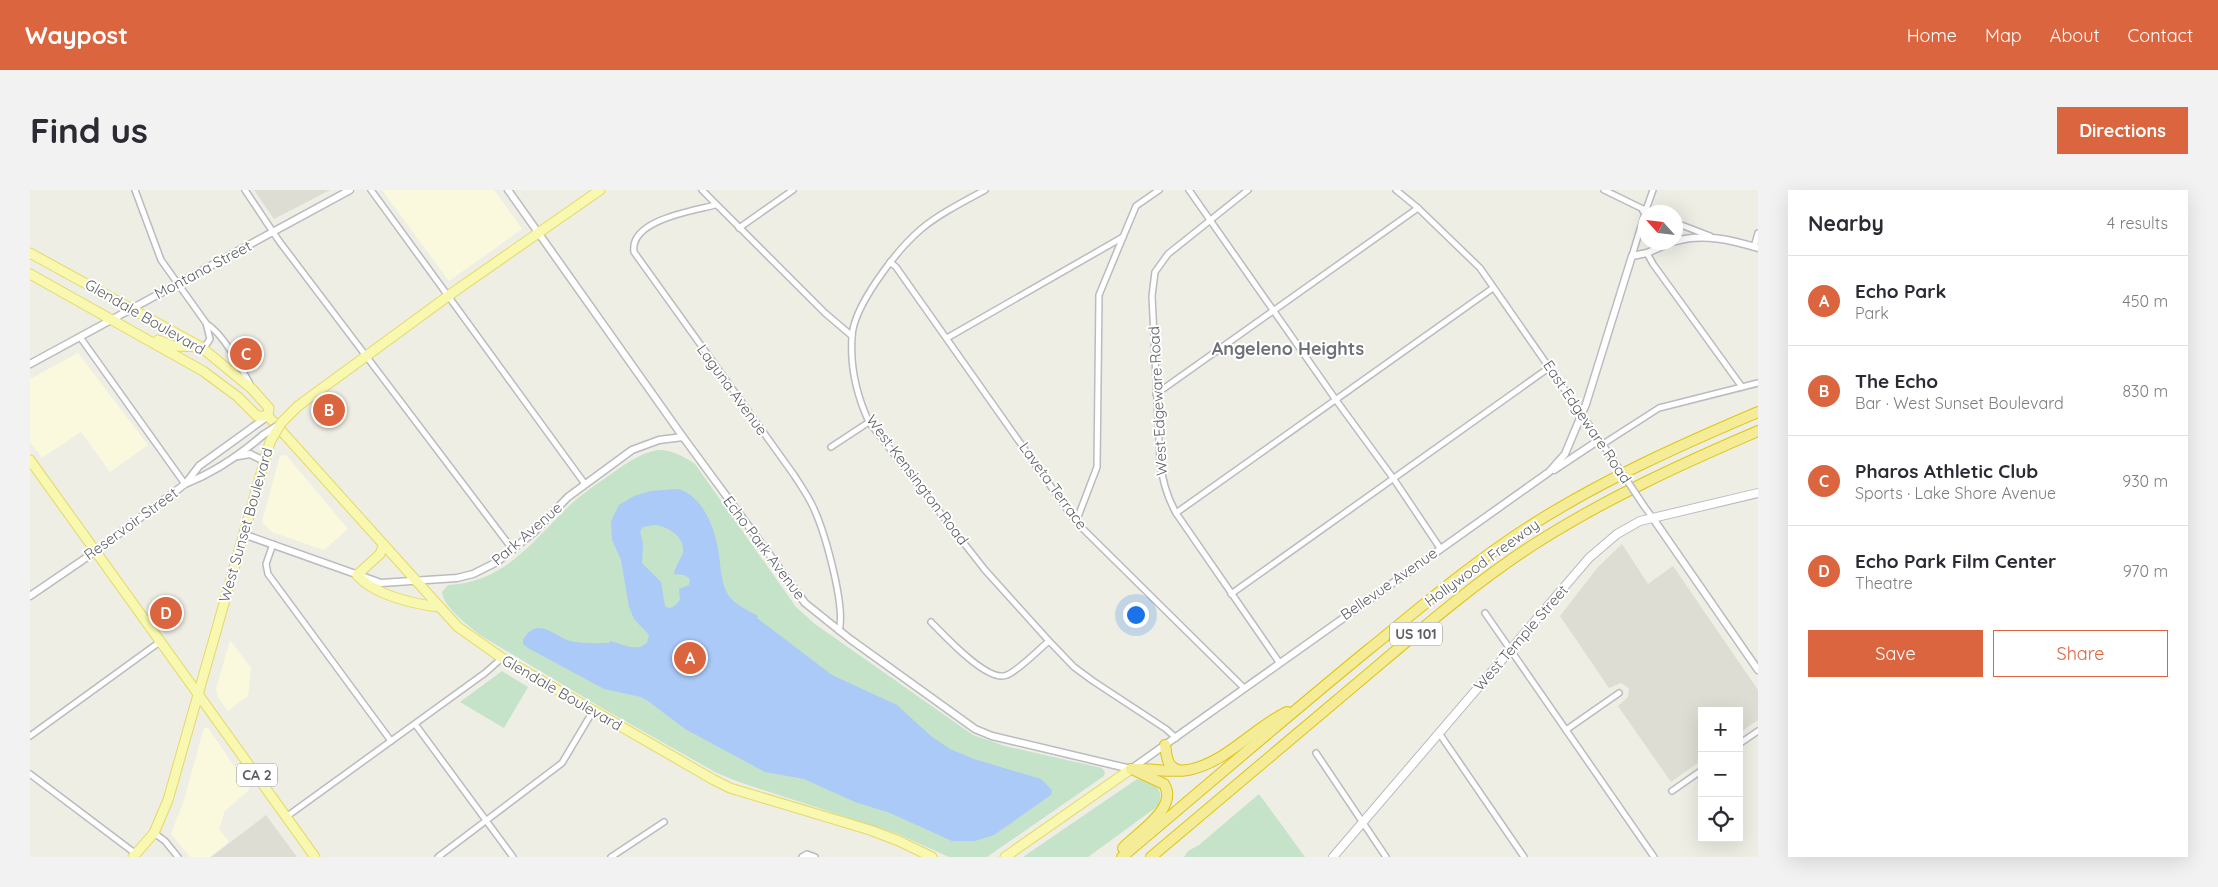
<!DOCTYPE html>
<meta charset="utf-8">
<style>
body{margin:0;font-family:Quicksand,sans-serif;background:#f2f2f3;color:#2b2b33}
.controls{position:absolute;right:15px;bottom:15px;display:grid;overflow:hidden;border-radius:0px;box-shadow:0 5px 20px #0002}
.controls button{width:45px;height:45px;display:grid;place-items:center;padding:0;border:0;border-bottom:1px solid #e1e1e2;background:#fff;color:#2b2b33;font:25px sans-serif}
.compass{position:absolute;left:1608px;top:15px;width:45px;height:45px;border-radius:50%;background:#fff;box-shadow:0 5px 20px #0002;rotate:297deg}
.you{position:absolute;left:1105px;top:424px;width:18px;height:18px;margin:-12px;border:4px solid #fff;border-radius:50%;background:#1a73e8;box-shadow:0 0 0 8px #1a73e833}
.badge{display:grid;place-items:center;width:32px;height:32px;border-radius:50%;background:#db653e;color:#fff;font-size:16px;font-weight:700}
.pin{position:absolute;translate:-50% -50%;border:2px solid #fff;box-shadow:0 1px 5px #0006}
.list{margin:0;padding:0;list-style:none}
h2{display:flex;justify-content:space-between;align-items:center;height:65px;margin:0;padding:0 20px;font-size:21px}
h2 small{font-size:16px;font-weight:400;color:#7c7c81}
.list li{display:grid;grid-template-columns:32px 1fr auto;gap:15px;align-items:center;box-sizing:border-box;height:90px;padding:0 20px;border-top:1px solid #e1e1e2}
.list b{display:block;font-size:19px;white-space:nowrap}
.list p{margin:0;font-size:16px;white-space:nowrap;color:#7c7c81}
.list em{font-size:16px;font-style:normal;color:#7c7c81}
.actions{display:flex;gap:10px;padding:15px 20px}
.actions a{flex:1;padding:11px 0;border:1px solid #db653e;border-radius:0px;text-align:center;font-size:18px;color:#db653e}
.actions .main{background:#db653e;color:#fff}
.icon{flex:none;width:28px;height:28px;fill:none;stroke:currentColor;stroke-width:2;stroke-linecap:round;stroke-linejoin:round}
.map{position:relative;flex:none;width:1728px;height:667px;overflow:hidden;border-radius:0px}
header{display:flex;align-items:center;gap:30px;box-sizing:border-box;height:70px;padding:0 25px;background:#db653e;color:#fff}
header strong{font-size:24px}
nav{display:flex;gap:28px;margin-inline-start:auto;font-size:18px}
.intro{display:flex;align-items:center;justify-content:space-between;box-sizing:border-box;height:120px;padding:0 30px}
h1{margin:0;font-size:35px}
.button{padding:12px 22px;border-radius:0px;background:#db653e;color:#fff;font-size:18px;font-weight:700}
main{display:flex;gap:30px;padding:0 30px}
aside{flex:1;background:#fff;border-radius:0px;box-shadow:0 5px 20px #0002}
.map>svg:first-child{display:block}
.commercial{fill:#fbf9dd}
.education{fill:#deddd3}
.green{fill:#c4e3c9}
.water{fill:#abcaf8;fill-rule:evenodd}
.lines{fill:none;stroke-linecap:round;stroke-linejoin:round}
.minor-casing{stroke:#babbc0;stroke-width:8}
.tertiary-casing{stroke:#babbc0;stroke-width:9}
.secondary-casing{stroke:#b9bac0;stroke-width:10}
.primary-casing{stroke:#e6d866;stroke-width:11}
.motorway-casing{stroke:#e0c313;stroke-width:12}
.minor{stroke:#fff;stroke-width:5}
.tertiary{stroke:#fff;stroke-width:6}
.secondary{stroke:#fff;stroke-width:8}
.primary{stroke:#f8f8b0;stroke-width:9}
.motorway{stroke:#f4ec96;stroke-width:10}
.minor-bridge-casing{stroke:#babbc0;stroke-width:8;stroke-linecap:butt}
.tertiary-bridge-casing{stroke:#babbc0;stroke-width:9;stroke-linecap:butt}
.primary-bridge-casing{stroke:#e6d866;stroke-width:11;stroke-linecap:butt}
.minor-bridge{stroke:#fff;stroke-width:5}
.tertiary-bridge{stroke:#fff;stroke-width:6}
.primary-bridge{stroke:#f8f8b0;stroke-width:9}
.labels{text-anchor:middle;stroke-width:4;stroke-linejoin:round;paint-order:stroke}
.shield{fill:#fff;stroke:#8e8f92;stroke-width:1}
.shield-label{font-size:14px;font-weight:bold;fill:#5d5f64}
.street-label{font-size:15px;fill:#5d5f64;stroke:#fff}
.quarter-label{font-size:18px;font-weight:bold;fill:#6e7176;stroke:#fff}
</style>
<header>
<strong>Waypost</strong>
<nav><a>Home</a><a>Map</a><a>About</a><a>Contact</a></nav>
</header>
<div class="intro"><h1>Find us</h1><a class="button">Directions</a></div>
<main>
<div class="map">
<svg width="1728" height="667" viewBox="0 0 1728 667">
<rect width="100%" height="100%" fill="#eeeee5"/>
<g class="commercial">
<polygon points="352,0 464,0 492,39 419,91"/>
<polygon points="48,163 118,255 80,282 51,242 12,268 0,252 0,189"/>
<polygon points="256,265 318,339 294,360 242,342 232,332 250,266"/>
<polygon points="200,450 221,478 218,506 198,521 188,508 186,499"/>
<polygon points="174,538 178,538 220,599 195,621 189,639 199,652 180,667 160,667 141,644 154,610"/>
</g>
<g class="education">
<polygon points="224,0 300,0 244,29"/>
<polygon points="1592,354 1618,394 1643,376 1728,500 1728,530 1709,543 1709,521 1672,521 1672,570 1641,592 1588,516 1598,507 1599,498 1591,493 1579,498 1530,426 1568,377"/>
<polygon points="236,625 267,667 181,667"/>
</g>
<g class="green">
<path d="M628 260C642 260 653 266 665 274L766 417 785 434 943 545 975 556 1072 578 1075 582 1074 586 957 667H919L868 644 706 591 685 582 572 518 450 445C439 436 413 417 412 402L418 395C472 392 498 357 533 322 548 306 567 294 584 282 598 272 611 263 628 260Z"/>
<polygon points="472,481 498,497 474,538 430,512"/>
<path d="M1107 589C1122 591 1136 598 1128 616L1058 667H993Z"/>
<polygon points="1229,604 1275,667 1154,667 1158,661 1169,655"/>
</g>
<path class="water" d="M648 299C674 306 686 341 689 365 691 379 691 394 699 406 704 414 719 421 728 426L727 428 802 485 867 515 902 547 920 559 944 569 1011 589 1022 600 1021 605 964 645 945 651H922L860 623 825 612 774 589 735 582 655 539 618 511 611 507 574 499 498 458 493 454V450C496 444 501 439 508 438 518 437 530 448 540 451 553 454 566 453 579 453L580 451C591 453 606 463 617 453L619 445 604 429 599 417 591 370 582 350 581 331 589 315 604 306 620 301ZM624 335C637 336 655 346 653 362 651 370 645 376 644 384L654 385 660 389 659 395 649 399 650 410C646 415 641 421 635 416L631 392 612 373 613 354 610 341 613 337Z"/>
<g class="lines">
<g class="minor-casing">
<g id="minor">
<polyline points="105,0 131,70 176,133 180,149 176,155 171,157"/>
<polyline points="215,0 249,51 483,360"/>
<polyline points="341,0 555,294"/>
<polyline points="672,0 795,123 822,146"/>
<path d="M955 0C933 12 909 24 890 40 867 60 823 116 822 147 820 176 827 206 839 232L955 380 1019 451 1044 477 1063 491 1136 539 1146 548"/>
<polyline points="1159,0 1306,210 1363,288 1410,358"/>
<path d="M1218 0 1138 64 1125 82 1122 106 1130 270C1132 290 1136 305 1146 323L1249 472"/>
<polyline points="1366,0 1388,18 1450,78 1580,265"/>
<polyline points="1574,0 1613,19"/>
<path d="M685 15C663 21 599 30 604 62L764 285C771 296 779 307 784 319 795 343 816 417 809 441"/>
<polyline points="1613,21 1617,17 1623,0"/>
<polyline points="1619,21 1624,22"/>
<polyline points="1646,33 1680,46"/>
<polyline points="709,38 763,0"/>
<polyline points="1724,57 1728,43"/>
<polyline points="1617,63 1623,74 1712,197"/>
<polyline points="1602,66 1615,23"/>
<polyline points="860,72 866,77 1046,332 1214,498"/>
<path d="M177 134C194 145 210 176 220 194"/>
<polyline points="50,147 155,294"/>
<polyline points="917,148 1093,47 1106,16 1129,0"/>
<polyline points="1126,204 1388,18"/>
<polyline points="1573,254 1629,218 1728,193"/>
<polyline points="801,257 839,232"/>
<polyline points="1614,316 1622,327"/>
<polyline points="1146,323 1463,98"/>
<polyline points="1046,332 1067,277 1069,105 1093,47"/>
<polyline points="243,354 236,374 238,384 361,551"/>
<polyline points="1201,404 1520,177"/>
<polyline points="1455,423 1624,667"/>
<path d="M901 432C913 444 958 494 977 485 989 480 1008 460 1019 451"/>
<polyline points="385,534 483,667"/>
<polyline points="1536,540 1589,503"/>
<polyline points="1409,543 1494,667"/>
<polyline points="0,546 131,451"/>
<polyline points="1709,554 1728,541"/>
<polyline points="1286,563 1356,667"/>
<polyline points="0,584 106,664"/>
<polyline points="1642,601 1672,580"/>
<polyline points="256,627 455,483 472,468"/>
<polyline points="124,643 135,651 148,667"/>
<polyline points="408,667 532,573 563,521"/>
<polyline points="581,667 634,632"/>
<polyline points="772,667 777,664 785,667"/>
</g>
</g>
<g class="tertiary-casing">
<g id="tertiary">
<polyline points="478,0 653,247 775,413 820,449 945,539 962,546 1101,579 1519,282 1535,264 1556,214 1602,66 1617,63 1642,52"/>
<path d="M1646 51C1673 43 1702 50 1728 58"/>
<polyline points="0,174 320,0"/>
<polyline points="208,266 220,264 234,271"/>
<polyline points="1524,280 1569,250"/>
<polyline points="156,293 169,276 238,226"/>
<polyline points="1622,327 1728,480"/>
<polyline points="213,344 351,393 427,388 443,384 467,372 504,342 538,307 602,260 629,250 653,247"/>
<path d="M0 406 66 361 155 294C183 283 210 265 233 245"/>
</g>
</g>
<g class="secondary-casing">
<polyline id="secondary" points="1303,667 1559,368 1587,344 1610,331 1728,303"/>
</g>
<g class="primary-casing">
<g id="primary">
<polyline points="0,63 171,157 222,199 239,218 238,226"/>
<polyline points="0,84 173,181 208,207 227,226 238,226 417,425 428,437 472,468 684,590 700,598 840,640 869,651 902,667"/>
<polyline points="128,150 143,156 171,157"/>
<polyline points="251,233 268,216 425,101 570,0"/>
<polyline points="0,270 285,667"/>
<path d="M353 356 350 364 327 385C344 405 384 414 409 417"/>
<polyline points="103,667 124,643 138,610 240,252"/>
<polyline points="975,667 1101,579"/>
</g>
</g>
<g class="motorway-casing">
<g id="motorway">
<path d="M1135 555C1137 566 1136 576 1148 580"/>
<path d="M1101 579C1120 578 1140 583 1158 580 1196 573 1223 538 1257 522"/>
<path d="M1093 658C1108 642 1149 618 1134 594L1102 579"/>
<path d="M1092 667C1174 598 1255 528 1338 460 1390 418 1441 374 1497 338 1570 291 1648 256 1728 222"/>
<path d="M1121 667C1191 608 1261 549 1331 490 1388 442 1444 393 1506 353 1577 308 1651 274 1728 241"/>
</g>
</g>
<use href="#minor" class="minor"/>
<use href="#tertiary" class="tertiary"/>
<use href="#secondary" class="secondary"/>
<use href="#primary" class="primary"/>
<use href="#motorway" class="motorway"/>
<g class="minor-bridge-casing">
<polyline id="minor-bridge" points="1580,265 1614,316"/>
</g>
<g class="tertiary-bridge-casing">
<polyline id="tertiary-bridge" points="233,245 250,234"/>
</g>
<g class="primary-bridge-casing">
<polyline id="primary-bridge" points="240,252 251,233"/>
</g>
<use href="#minor-bridge" class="minor-bridge"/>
<use href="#tertiary-bridge" class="tertiary-bridge"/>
<use href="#primary-bridge" class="primary-bridge"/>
</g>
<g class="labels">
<g class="shield">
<rect x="1360" y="432.5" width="52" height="23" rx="4"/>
<rect x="207" y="573.5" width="40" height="23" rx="4"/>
</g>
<g class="shield-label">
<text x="1386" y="449">US 101</text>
<text x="227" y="590">CA 2</text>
</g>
<g class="street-label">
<text transform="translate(173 80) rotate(-28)" y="5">Montana Street</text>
<text transform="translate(115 127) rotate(30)" y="5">Glendale Boulevard</text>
<text transform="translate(702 200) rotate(54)" y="5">Laguna Avenue</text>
<text transform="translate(1128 211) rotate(-93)" y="5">West Edgeware Road</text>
<text transform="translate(1557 232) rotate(56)" y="5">East Edgeware Road</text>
<text transform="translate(887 290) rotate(53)" y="5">West Kensington Road</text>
<text transform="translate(1023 296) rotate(54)" y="5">Laveta Terrace</text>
<text transform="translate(101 334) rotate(-36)" y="5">Reservoir Street</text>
<text transform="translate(216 335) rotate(-74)" y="5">West Sunset Boulevard</text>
<text transform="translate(497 344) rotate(-41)" y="5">Park Avenue</text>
<text transform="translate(734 358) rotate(53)" y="5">Echo Park Avenue</text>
<text transform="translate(1452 373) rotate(-36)" y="5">Hollywood Freeway</text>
<text transform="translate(1359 394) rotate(-35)" y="5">Bellevue Avenue</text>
<text transform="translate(1491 448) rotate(-49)" y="5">West Temple Street</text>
<text transform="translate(532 503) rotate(30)" y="5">Glendale Boulevard</text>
</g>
<g class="quarter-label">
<text x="1258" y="165">Angeleno Heights</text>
</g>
</g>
</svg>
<div class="controls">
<button>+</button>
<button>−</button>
<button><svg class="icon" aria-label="locate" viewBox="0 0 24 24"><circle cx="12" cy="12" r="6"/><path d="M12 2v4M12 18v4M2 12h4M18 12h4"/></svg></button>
</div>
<svg class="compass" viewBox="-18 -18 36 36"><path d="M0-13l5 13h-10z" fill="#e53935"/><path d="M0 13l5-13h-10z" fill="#7c7c81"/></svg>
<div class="you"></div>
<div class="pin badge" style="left:660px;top:468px">A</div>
<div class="pin badge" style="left:299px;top:220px">B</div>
<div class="pin badge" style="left:216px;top:164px">C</div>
<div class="pin badge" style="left:136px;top:423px">D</div>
</div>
<aside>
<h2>Nearby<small>4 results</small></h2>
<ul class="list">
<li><span class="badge">A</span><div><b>Echo Park</b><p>Park</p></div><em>450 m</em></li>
<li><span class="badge">B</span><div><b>The Echo</b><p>Bar · West Sunset Boulevard</p></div><em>830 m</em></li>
<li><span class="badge">C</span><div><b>Pharos Athletic Club</b><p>Sports · Lake Shore Avenue</p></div><em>930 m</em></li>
<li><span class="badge">D</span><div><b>Echo Park Film Center</b><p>Theatre</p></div><em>970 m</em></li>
</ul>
<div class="actions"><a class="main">Save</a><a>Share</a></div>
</aside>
</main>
